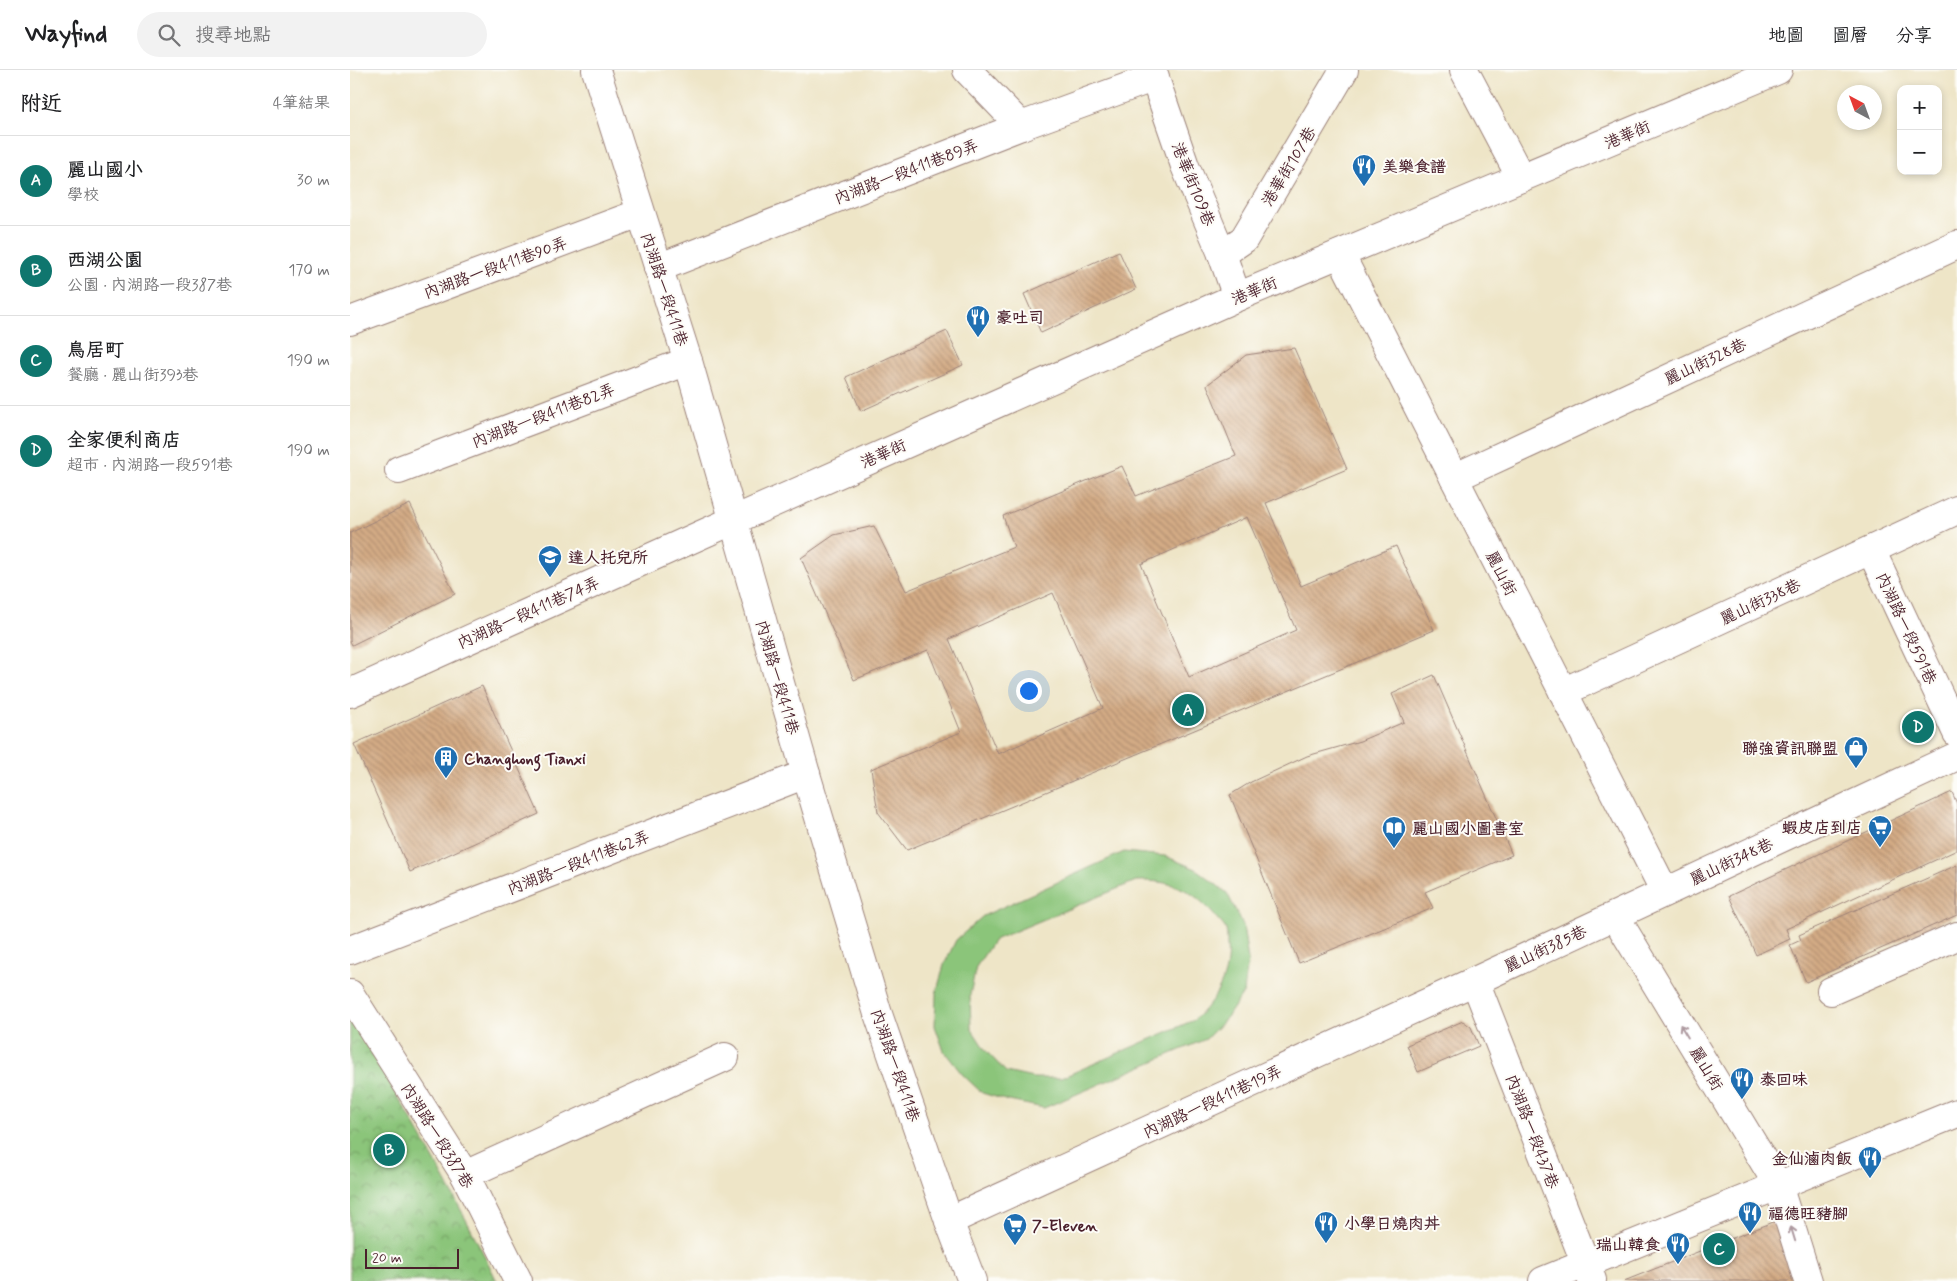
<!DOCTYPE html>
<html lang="zh-TW">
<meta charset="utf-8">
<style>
body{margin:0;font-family:Mynerve,"LXGW WenKai TC",sans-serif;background:#f2f2f2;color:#202124}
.controls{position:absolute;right:15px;top:15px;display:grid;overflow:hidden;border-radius:10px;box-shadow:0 2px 8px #0003}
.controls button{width:45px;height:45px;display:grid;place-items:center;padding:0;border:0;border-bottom:1px solid #e0e0e0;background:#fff;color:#202124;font:25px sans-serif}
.compass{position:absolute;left:1487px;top:15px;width:45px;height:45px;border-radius:50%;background:#fff;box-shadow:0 2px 8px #0003;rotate:319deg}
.scale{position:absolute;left:15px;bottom:12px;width:94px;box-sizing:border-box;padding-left:5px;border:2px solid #4a1f2b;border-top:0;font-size:14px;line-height:18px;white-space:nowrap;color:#4a1f2b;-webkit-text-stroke:4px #fdfcf7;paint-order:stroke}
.you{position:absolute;left:678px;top:620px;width:18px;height:18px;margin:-12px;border:4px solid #fff;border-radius:50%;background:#1a73e8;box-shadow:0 0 0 8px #1a73e833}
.badge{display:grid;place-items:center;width:32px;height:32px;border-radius:50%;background:#0f766e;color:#fff;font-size:16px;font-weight:700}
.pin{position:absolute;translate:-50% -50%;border:2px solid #fff;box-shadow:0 1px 5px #0006}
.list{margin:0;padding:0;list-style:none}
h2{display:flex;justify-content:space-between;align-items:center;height:65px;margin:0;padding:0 20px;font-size:21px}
h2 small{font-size:16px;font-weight:400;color:#757577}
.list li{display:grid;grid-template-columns:32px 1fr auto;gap:15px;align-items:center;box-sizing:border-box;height:90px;padding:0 20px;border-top:1px solid #e0e0e0}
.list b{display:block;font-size:19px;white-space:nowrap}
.list p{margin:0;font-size:16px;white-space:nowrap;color:#757577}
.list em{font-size:16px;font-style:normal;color:#757577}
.icon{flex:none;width:28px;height:28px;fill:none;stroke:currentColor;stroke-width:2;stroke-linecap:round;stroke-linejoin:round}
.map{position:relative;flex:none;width:1607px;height:1211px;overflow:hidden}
header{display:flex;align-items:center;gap:30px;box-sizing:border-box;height:70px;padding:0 25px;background:#fff;border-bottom:1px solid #e0e0e0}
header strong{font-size:24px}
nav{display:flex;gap:28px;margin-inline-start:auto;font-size:18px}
.search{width:350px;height:45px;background:#f2f2f2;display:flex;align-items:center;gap:12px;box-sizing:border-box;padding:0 18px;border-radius:28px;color:#757577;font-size:19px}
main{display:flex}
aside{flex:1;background:#fff}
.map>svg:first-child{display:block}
.grass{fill:#8bc57a;stroke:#6a7252;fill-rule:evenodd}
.park{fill:url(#park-crowns);stroke:#6a7252}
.building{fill:url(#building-back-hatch);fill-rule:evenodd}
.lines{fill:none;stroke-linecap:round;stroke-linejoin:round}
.minor-casing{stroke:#9c8279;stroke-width:30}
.minor{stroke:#fff;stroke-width:28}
.oneway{stroke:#ae9aa0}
.labels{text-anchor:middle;stroke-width:4;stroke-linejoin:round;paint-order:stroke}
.street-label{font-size:16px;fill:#4a1f2b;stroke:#fdfcf7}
.poi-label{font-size:16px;font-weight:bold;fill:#4a1f2b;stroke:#fdfcf7;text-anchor:start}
</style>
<header>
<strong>Wayfind</strong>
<div class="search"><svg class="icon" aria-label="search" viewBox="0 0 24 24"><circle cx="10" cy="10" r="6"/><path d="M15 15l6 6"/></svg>搜尋地點</div>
<nav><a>地圖</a><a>圖層</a><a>分享</a></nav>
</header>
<main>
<aside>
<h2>附近<small>4筆結果</small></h2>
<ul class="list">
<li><span class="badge">A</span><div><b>麗山國小</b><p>學校</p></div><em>30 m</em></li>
<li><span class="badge">B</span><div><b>西湖公園</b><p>公園 · 內湖路一段387巷</p></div><em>170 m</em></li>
<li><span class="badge">C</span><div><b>鳥居町</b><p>餐廳 · 麗山街393巷</p></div><em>190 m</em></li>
<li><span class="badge">D</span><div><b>全家便利商店</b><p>超市 · 內湖路一段591巷</p></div><em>190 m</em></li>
</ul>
</aside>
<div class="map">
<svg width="1607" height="1211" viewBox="0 0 1607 1211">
<defs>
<pattern id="park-crowns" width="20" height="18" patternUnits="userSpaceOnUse" patternTransform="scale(1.25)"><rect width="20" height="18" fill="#8bc57a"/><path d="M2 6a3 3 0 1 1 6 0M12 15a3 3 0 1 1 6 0" fill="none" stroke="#749f64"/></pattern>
<pattern id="building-back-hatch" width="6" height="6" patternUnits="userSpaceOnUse" patternTransform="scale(1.25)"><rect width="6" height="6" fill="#d3ab85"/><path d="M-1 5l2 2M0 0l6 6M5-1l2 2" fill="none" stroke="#ad8b6d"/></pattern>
</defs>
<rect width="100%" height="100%" fill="#fdfcf7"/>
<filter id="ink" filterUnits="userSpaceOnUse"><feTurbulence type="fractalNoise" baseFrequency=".02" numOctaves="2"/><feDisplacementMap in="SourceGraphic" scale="10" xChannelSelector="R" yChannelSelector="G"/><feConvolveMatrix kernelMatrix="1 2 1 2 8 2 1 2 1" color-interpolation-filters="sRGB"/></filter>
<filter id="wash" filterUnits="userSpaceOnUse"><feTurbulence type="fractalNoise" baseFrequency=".0096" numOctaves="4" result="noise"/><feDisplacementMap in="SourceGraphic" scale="20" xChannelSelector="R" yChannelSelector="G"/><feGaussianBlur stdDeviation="1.12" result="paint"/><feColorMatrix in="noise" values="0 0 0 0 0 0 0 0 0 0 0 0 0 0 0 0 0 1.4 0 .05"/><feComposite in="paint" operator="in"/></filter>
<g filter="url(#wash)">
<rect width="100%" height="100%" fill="#eee5c7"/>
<path class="grass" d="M774 782 815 786 846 799 877 823 893 855 898 890 894 922 878 946 856 969 694 1038 659 1031 632 1023 612 1004 594 981 585 956 586 924 594 895 606 870 633 846ZM786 811C820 810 842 818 864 845 867 849 874 855 876 860 877 864 877 871 877 876 880 906 866 930 844 950L711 1008H683L656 1002 636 981 621 958 620 925 626 897 644 870Z"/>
<path class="park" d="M0 948C54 1033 103 1121 147 1211H0Z"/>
<g id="blocks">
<g class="building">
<polygon points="769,181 786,219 691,263 674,224"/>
<polygon points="597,261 613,295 511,341 496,307"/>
<path d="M944 278 997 399 916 433 951 516 1046 476 1084 560 557 780 528 742 521 699 611 662 578 580 504 610 451 488 484 465 524 456 556 521 664 477 653 446 772 396 786 426 886 386 857 315 896 285ZM897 447 946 560 839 607 791 494ZM703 523 753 638 648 684 599 569Z"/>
<polygon points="60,434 105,524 2,575 0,571 0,463"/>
<polygon points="1084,605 1162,785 1075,822 1083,838 949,893 880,725 901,712 957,686 1010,671 1054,652 1042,624"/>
<polygon points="132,616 189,744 60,802 4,674"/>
<polygon points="1602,722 1607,734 1607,780 1436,859 1440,869 1406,885 1379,826"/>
<polygon points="1607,795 1607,845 1456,912 1440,875 1451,870 1449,865"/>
<polygon points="1113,951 1121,957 1129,976 1068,1002 1057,975"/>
<polygon points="1431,1149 1453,1205 1439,1211 1274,1211"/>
</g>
</g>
</g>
<g filter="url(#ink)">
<use href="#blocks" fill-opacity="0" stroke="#9c8279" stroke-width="1"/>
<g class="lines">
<g class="minor-casing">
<g id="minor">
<polyline points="246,0 338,291 456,704 528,944 599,1151 622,1211"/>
<polyline points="617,0 671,56"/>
<polyline points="802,0 835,96 872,184 887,227"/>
<polyline points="1114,0 1171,108"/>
<polyline points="872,184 894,169 994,0"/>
<polyline points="990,184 1315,822"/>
<polyline points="308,198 671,56 805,7"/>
<polyline points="0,251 290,143"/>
<polyline points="49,400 338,291"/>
<polyline points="1104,408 1607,175"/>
<polyline points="1521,480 1607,663"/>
<polyline points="1213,622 1607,440"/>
<polyline points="0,623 355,463 887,227 1428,0"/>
<polyline points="1265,846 1428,1115 1458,1211"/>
<polyline points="0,880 456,704"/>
<polyline points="1125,911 1242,1210"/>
<polyline points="1481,921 1607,866"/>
<polyline points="0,924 115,1105 168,1211"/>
<polyline points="115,1105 375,987"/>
<polyline points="599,1151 1125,911 1607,686"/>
<polyline points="1193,1211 1607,1043"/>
</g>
</g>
<use href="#minor" class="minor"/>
</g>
<defs><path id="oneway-shaft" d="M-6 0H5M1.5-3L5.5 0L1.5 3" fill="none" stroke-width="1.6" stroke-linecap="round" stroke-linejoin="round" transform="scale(1.25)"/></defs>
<g class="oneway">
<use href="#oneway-shaft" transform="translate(1334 961) rotate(-121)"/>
<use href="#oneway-shaft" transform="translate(1443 1164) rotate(-107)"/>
</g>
</g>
<defs>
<g id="restaurant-pin" transform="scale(1.25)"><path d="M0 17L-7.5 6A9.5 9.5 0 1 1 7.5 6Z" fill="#1f6fb2" stroke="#fdfcf7"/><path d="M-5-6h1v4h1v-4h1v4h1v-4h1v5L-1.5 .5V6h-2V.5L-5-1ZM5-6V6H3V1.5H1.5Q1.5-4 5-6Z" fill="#fff"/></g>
<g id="school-pin" transform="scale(1.25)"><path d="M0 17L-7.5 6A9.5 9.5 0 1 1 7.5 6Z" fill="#1f6fb2" stroke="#fdfcf7"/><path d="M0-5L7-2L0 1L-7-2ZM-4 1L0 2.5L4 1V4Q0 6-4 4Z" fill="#fff"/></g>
<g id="shop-pin" transform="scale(1.25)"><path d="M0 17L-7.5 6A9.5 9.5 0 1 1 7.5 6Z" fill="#1f6fb2" stroke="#fdfcf7"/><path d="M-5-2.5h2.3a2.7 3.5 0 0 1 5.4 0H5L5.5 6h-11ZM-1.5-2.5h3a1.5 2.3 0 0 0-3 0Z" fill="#fff"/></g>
<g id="building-pin" transform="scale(1.25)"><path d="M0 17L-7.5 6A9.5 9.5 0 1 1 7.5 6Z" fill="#1f6fb2" stroke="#fdfcf7"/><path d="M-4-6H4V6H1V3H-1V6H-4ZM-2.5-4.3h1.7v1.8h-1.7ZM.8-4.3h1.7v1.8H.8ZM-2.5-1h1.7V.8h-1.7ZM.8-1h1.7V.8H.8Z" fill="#fff"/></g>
<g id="supermarket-pin" transform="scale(1.25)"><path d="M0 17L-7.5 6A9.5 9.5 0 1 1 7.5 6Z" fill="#1f6fb2" stroke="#fdfcf7"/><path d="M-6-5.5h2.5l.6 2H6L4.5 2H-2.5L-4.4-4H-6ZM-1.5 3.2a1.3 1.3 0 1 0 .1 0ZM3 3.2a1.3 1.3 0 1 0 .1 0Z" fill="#fff"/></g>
<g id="library-pin" transform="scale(1.25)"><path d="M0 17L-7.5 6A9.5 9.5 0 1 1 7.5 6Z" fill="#1f6fb2" stroke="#fdfcf7"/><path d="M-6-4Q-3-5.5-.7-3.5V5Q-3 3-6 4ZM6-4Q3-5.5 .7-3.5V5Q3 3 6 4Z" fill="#fff"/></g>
</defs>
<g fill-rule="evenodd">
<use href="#restaurant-pin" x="1014" y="96"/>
<use href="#restaurant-pin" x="628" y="247"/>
<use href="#school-pin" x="200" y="487"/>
<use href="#shop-pin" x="1506" y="678"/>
<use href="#building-pin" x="96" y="688"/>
<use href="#supermarket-pin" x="1530" y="757"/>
<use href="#library-pin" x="1044" y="758"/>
<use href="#restaurant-pin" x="1392" y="1009"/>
<use href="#restaurant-pin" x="1520" y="1088"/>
<use href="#restaurant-pin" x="1400" y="1143"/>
<use href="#restaurant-pin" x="976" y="1153"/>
<use href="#supermarket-pin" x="665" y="1155"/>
<use href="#restaurant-pin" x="1328" y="1174"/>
</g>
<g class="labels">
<g class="street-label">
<text transform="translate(1277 64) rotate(-23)" y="6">港華街</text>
<text transform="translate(938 96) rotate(-59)" y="6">港華街107巷</text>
<text transform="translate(556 101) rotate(-21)" y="6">內湖路一段411巷89弄</text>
<text transform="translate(844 114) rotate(68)" y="6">港華街109巷</text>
<text transform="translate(145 197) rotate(-20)" y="6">內湖路一段411巷90弄</text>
<text transform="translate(315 219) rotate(72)" y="6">內湖路一段411巷</text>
<text transform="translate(904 220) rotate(-23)" y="6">港華街</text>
<text transform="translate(1355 291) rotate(-25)" y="6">麗山街328巷</text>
<text transform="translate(193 345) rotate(-21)" y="6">內湖路一段411巷82弄</text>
<text transform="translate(533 383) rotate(-24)" y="6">港華街</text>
<text transform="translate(1152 503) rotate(63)" y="6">麗山街</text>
<text transform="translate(1410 531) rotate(-25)" y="6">麗山街338巷</text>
<text transform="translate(178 542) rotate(-24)" y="6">內湖路一段411巷74弄</text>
<text transform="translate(1557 558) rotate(65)" y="6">內湖路一段591巷</text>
<text transform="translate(428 607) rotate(74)" y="6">內湖路一段411巷</text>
<text transform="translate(1381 791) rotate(-25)" y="6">麗山街348巷</text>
<text transform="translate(228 792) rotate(-21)" y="6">內湖路一段411巷62弄</text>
<text transform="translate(1195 878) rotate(-25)" y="6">麗山街385巷</text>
<text transform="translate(546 995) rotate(71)" y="6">內湖路一段411巷</text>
<text transform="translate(1357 998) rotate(59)" y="6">麗山街</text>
<text transform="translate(862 1031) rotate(-25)" y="6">內湖路一段411巷19弄</text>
<text transform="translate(1183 1061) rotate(69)" y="6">內湖路一段437巷</text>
<text transform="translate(88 1065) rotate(58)" y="6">內湖路一段387巷</text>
</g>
<g class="poi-label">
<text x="1032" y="102">美樂食譜</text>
<text x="646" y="253">豪吐司</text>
<text x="218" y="493">達人托兒所</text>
<text x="1488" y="684" text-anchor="end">聯強資訊聯盟</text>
<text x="114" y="694">Changhong Tianxi</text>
<text x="1512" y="763" text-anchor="end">蝦皮店到店</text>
<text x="1062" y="764">麗山國小圖書室</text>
<text x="1410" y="1015">泰回味</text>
<text x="1502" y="1094" text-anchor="end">金仙滷肉飯</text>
<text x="1418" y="1149">福德旺豬腳</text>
<text x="994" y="1159">小學日燒肉丼</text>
<text x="682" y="1161">7-Eleven</text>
<text x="1310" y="1180" text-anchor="end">瑞山韓食</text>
</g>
</g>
</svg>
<div class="controls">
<button>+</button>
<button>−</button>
</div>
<svg class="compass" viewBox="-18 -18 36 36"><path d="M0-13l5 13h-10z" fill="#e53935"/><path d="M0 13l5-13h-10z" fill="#757577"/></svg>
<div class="scale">20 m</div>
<div class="you"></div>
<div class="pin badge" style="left:838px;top:640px">A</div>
<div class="pin badge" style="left:39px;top:1080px">B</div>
<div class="pin badge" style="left:1369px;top:1179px">C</div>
<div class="pin badge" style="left:1568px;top:657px">D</div>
</div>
</main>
